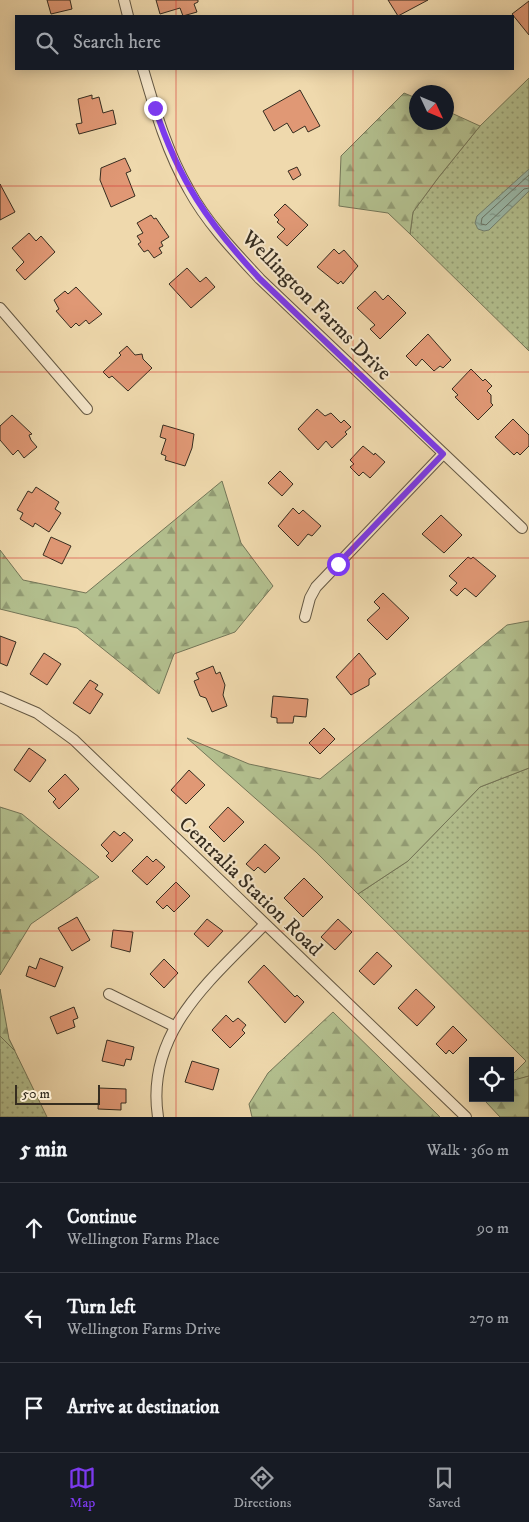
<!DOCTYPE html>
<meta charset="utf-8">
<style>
body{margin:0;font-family:"IM FELL DW Pica",serif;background:#242831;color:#f1f3f6}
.controls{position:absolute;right:15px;bottom:15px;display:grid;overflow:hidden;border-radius:0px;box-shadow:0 2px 12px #0003}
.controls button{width:45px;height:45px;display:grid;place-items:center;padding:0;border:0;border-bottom:1px solid #363941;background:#171b24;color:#f1f3f6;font:25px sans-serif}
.compass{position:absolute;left:409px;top:85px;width:45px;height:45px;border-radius:50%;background:#171b24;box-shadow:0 2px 12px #0003;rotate:134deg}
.scale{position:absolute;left:15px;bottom:12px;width:85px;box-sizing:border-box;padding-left:5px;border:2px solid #362d20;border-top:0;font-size:14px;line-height:18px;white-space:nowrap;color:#362d20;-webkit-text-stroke:4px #f5e6ca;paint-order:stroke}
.stop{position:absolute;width:15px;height:15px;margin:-11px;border:4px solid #7c3aed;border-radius:50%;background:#fff}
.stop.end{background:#7c3aed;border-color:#fff;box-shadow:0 1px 5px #0008}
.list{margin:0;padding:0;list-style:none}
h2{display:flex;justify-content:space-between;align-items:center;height:65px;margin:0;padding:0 20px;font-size:21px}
h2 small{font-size:16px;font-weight:400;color:#9ea1a6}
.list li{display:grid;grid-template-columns:32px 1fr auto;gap:15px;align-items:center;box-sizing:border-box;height:90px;padding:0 20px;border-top:1px solid #363941}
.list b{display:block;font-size:19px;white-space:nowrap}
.list p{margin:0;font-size:16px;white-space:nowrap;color:#9ea1a6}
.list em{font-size:16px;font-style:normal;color:#9ea1a6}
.icon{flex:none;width:28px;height:28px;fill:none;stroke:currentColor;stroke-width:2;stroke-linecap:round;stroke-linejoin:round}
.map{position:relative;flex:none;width:529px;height:1117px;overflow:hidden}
.search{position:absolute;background:#171b24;box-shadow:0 2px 12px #0003;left:15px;right:15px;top:15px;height:55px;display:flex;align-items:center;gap:12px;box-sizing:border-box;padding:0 18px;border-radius:0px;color:#9ea1a6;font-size:19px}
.sheet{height:335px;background:#171b24}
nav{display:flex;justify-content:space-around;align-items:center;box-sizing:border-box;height:70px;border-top:1px solid #363941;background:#171b24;font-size:14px;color:#9ea1a6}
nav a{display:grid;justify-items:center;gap:2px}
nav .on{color:#7c3aed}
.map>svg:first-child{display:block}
.grass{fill:url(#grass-dots);stroke:#747658}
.forest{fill:url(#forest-firs);stroke:#747658}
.water{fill:url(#water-ripples);stroke:#728273}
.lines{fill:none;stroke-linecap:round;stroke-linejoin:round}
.shore{stroke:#687466;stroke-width:1}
.building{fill:#e09875;stroke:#362d20}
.minor-casing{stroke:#645843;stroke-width:12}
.minor{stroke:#f5e6ca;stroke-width:10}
.route{stroke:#7c3aed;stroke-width:6}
.grid{fill:none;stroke:#d62828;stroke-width:1;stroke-opacity:0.55}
.labels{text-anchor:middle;stroke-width:4;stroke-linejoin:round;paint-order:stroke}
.street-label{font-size:21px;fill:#362d20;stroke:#f5e6ca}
</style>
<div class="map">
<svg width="529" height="1117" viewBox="0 0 529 1117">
<defs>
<pattern id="grass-dots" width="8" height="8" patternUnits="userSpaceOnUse" patternTransform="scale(1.25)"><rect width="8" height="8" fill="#b3c08f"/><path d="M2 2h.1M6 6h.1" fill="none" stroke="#929c74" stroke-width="1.8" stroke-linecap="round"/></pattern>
<pattern id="forest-firs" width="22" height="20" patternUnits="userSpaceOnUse" patternTransform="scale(1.25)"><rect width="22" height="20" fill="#b3c08f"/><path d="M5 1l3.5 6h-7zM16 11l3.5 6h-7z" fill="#929c74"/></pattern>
<pattern id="water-ripples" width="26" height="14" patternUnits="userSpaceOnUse" patternTransform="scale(1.25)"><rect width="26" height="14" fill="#9abaab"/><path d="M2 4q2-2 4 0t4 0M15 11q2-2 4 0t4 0" fill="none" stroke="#7e988b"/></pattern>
</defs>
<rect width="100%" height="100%" fill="#efd9ad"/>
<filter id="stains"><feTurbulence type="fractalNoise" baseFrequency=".004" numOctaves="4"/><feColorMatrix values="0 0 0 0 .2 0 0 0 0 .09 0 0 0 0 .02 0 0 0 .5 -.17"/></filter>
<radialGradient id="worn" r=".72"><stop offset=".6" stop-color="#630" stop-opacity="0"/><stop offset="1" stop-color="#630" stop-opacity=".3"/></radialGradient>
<g class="grass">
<polygon points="529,78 529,351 410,234 413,212 438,178 480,126"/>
<polygon points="529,768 529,1076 513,1081 510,1081 510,1077 526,1061 358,894 408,861 480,787"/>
<polygon points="0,1032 9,1039 47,1117 0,1117"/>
</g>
<g class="forest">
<polygon points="404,93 416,98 416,122 446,122 447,111 480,126 438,178 413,212 410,234 388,213 339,206 341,156"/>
<polygon points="222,481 241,543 273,586 235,632 174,654 159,694 77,628 0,609 0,550 23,580 86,593"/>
<polygon points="529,621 529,768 480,787 408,861 358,894 316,852 187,738 249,764 320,779 507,625"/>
<polygon points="0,807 22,814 99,877 31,924 0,975"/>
<polygon points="0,989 9,1039 15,1051 0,1036"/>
<polygon points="333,1012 440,1117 252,1117 249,1104 268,1073"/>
<polygon points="529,1076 529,1117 500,1117 486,1102 489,1098 510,1098 510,1081"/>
</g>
<polygon class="water" points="529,169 529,191 489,230 484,231 478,229 475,223 477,216"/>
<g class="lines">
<polyline class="shore" points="529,175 482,218 481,224 486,225 524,189 529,188"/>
</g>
<g class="building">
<polygon points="47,0 70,0 72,9 51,14"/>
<polygon points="156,0 198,0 198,2 194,4 197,12 183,16 180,8 160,14"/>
<polygon points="388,0 428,0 398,16"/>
<polygon points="529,1 529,35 512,14"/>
<polygon points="300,90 320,126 308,132 305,126 293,133 287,123 274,131 263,111"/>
<polygon points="92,95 92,99 99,97 103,113 113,110 116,124 79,134 76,124 82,123 78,99"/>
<polygon points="125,158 131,171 126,173 135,196 111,207 100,180 101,168"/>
<polygon points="297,167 301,175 293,180 288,171"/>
<polygon points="0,184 15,212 0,220"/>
<polygon points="285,204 308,225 287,246 277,237 285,229 277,222 279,220 274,215"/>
<polygon points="151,215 154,219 156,218 169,237 161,242 163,246 159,248 162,253 154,258 148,250 144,252 138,244 141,242 137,236 143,233 137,223"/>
<polygon points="29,233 36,241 41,236 55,252 25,280 16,270 24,262 12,248"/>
<polygon points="334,249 339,254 344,250 358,266 343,284 341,281 338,284 317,267"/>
<polygon points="187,268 200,282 206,277 215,287 191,308 169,284"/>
<polygon points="76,287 102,314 89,324 86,320 79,326 76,323 71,328 56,311 59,309 54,300 65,291 68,294"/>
<polygon points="375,291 383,300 388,295 406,313 380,339 370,329 375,325 357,308"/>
<polygon points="428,334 451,360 443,368 440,366 434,371 422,359 416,366 406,356"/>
<polygon points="127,346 135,355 142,354 143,359 152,368 128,391 112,376 109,378 103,372 121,355 119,353"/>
<polygon points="471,369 483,381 485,379 492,386 487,391 491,395 491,403 493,405 478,420 455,397 458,395 452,389"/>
<polygon points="317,409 325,416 331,413 341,423 344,420 351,427 345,432 347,434 332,448 326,441 318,450 298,429"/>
<polygon points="12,415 32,434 29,435 31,440 37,447 24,458 18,450 13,455 0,440 0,426"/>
<polygon points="513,419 529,435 529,446 520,455 517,452 514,455 495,437"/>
<polygon points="163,425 194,434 192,448 185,466 165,460 166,456 161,454 166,439 160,437"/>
<polygon points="363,446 374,455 375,453 385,462 370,478 363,472 359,476 350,467 354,464 350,460"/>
<polygon points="280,471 293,484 282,496 268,483"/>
<polygon points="36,487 59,502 55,509 61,513 49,532 35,523 33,527 20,519 23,513 17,510 28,491 32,493"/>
<polygon points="293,508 299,514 303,510 321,526 312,536 308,534 298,546 278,526"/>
<polygon points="441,515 462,535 444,553 422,534"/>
<polygon points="51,537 71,546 62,564 43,555"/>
<polygon points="468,557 471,559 473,557 496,576 476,597 465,588 457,596 450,590 457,583 449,576"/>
<polygon points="383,593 409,618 387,640 367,620 380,608 374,602"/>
<polygon points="0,636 16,642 7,666 0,663"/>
<polygon points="44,653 61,664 47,685 30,674"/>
<polygon points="359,653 376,674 369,679 369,685 351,695 336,677"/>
<polygon points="213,666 216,674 220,672 225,685 223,695 227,706 212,712 206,698 200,696 194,681 199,679 196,673"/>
<polygon points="90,680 98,685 95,689 103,694 90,714 73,703"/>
<polygon points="273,696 308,699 306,717 294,716 293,723 277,723 277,718 271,717"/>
<polygon points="324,728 335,739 320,754 309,743"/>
<polygon points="29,748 46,760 30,782 14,770"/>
<polygon points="189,770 205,785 186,804 171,790"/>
<polygon points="65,774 79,789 59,809 53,802 56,799 48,791"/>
<polygon points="228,807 244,822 224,842 209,827"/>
<polygon points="114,831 120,836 124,832 133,840 112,862 106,856 109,853 101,845"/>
<polygon points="265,844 280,858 265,873 258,867 254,871 246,864"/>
<polygon points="147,856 153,862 156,859 165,867 147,885 132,871"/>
<polygon points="304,878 323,897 303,917 284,898"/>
<polygon points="176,882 190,896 174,912 167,905 163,909 156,902"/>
<polygon points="77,917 90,940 72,951 58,928"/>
<polygon points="207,919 223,931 208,947 194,934"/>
<polygon points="338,919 352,932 335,950 321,937"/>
<polygon points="113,930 133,932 130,952 111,947"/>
<polygon points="377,952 392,966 374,985 359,971"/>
<polygon points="40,958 63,967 55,987 26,976 29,966 36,969"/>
<polygon points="164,959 178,973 164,988 150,974"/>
<polygon points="264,965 295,997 297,995 304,1002 285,1023 248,982"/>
<polygon points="416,989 435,1007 417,1026 398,1008"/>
<polygon points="74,1007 78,1018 73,1020 75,1027 57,1034 50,1017"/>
<polygon points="226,1015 233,1022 238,1018 246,1025 242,1030 245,1033 230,1048 212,1030"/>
<polygon points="453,1026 467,1040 453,1054 449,1050 446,1054 436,1044"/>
<polygon points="107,1040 134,1047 131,1060 126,1059 124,1066 102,1061"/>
<polygon points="192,1061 219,1069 213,1090 185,1082"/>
<polygon points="99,1088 126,1089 126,1103 121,1103 121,1110 98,1109"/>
</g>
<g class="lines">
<g class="minor-casing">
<g id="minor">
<polyline points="124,0 128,16"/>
<path d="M143 69C155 110 167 152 189 190 207 223 234 251 260 279L522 528"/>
<polyline points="0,308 87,409"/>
<polyline points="305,617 310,598 316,587 443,454"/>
<polyline points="0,697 37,713 74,740 466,1117"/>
<polyline points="109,994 174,1026"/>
<path d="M158 1117C145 1032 211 980 264 925"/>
</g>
</g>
<use href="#minor" class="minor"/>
</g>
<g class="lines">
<path class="route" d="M155 108C179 181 208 223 260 279L443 454 338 564"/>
</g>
<path class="grid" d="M176 0V16M353 0V16M176 69V1117M353 69V1117M0 186H529M0 372H529M0 558H529M0 745H529M0 931H529"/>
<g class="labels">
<g class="street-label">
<text transform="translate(317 305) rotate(45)" y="7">Wellington Farms Drive</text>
<text transform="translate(251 886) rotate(44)" y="7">Centralia Station Road</text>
</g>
</g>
<rect width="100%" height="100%" filter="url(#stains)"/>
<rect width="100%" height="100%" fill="url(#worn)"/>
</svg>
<div class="controls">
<button><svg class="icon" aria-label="locate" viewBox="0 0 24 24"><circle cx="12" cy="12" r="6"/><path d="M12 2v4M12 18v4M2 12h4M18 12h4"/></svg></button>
</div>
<svg class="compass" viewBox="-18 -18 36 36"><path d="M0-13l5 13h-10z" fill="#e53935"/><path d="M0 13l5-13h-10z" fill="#9ea1a6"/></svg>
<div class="scale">50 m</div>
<div class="stop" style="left:338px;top:564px"></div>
<div class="stop end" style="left:155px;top:108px"></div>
<div class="search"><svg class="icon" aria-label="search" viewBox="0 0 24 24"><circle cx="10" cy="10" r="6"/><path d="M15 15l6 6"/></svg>Search here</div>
</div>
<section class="sheet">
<h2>5 min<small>Walk · 360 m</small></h2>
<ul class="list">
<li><svg class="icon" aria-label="ahead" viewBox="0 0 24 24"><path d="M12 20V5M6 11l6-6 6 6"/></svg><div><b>Continue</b><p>Wellington Farms Place</p></div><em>90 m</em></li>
<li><svg class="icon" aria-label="left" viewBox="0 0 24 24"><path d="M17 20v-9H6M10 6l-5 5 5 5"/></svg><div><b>Turn left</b><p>Wellington Farms Drive</p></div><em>270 m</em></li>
<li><svg class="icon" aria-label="arrive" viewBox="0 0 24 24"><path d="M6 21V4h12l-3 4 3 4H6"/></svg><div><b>Arrive at destination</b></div></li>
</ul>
</section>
<nav>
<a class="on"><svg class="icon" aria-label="map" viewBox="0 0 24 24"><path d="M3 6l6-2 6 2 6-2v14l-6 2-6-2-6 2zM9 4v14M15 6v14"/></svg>Map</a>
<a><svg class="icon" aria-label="directions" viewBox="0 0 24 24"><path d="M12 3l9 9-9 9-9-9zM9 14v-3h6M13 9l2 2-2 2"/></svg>Directions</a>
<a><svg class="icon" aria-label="saved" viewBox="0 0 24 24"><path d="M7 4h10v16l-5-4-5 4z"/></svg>Saved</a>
</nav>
